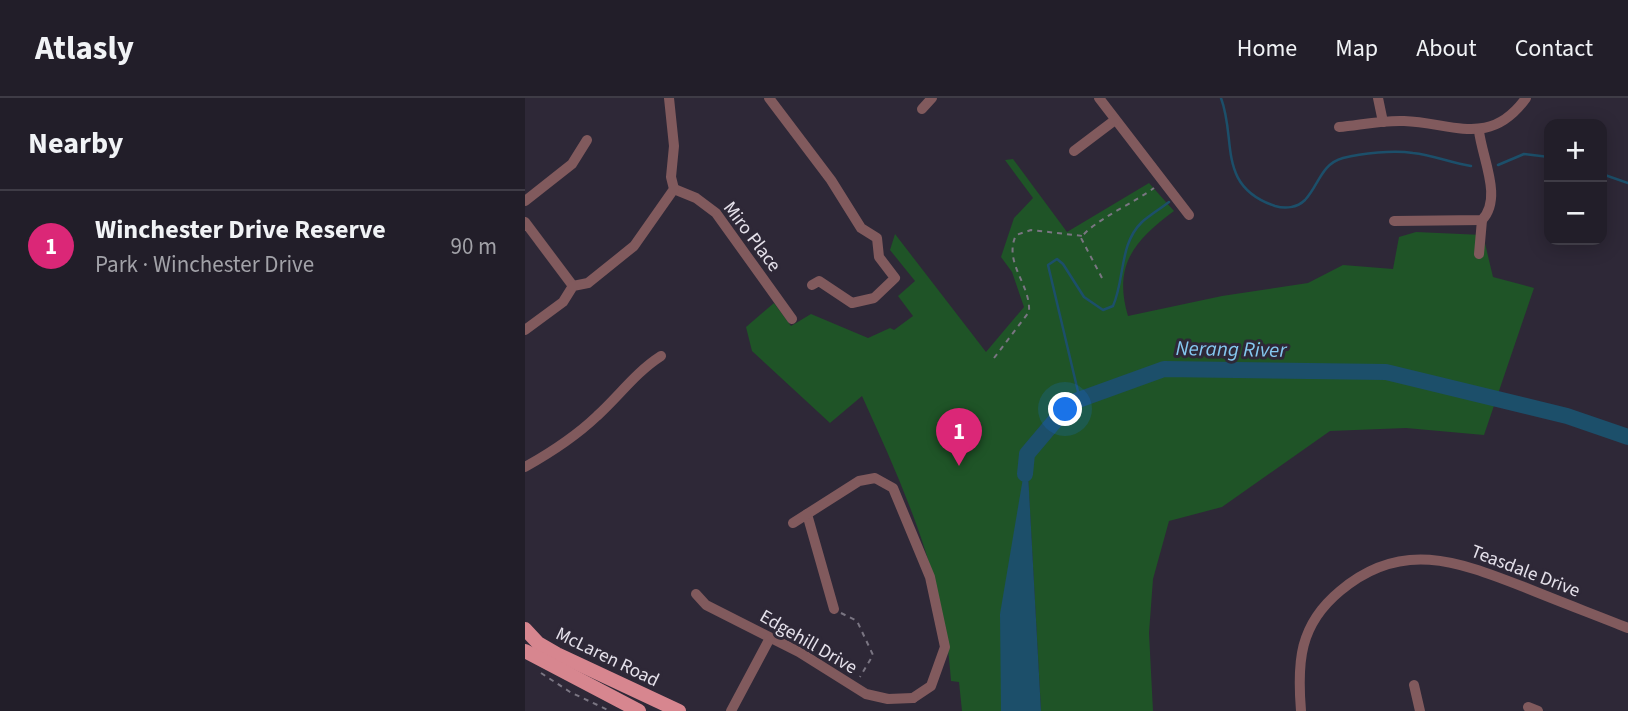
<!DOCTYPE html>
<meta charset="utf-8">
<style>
body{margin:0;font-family:"Source Sans 3",sans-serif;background:#2e2b35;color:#f1f3f6}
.controls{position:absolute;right:21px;top:21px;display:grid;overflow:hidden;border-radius:14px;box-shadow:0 4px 18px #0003}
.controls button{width:63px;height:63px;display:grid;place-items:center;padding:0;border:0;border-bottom:2px solid #3f3c46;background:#221e29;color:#f1f3f6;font:35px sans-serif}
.you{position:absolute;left:541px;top:312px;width:24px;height:24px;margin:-18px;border:5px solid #fff;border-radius:50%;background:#1a73e8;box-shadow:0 0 0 10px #1a73e833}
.badge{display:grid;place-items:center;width:46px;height:46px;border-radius:50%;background:#db2777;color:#fff;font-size:23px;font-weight:700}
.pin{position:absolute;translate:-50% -58px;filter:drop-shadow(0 2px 4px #0008)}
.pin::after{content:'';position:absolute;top:37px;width:24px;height:21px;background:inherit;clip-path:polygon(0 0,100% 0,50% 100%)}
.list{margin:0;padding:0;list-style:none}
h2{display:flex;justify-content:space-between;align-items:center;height:91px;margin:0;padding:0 28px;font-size:30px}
h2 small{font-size:23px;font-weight:400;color:#a2a2a8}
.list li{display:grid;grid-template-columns:46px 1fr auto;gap:21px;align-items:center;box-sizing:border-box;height:112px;padding:0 28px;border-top:2px solid #3f3c46}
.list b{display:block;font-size:26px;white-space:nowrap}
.list p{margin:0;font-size:23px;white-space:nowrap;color:#a2a2a8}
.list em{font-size:23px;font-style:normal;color:#a2a2a8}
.map{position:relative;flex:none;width:1103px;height:613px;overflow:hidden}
header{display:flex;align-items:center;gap:42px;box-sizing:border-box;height:98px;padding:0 35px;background:#221e29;border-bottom:2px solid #3f3c46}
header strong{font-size:33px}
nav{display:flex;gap:38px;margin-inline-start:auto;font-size:24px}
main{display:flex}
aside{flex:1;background:#221e29}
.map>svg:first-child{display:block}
.green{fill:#1f5427}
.water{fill:#1c4f6a}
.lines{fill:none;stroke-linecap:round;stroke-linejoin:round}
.stream{stroke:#1c4f6a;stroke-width:2.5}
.river{stroke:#1c4f6a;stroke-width:16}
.path{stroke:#7a7582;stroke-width:2;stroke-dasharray:5 5;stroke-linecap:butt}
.minor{stroke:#815a5d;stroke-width:10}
.major{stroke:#d7868f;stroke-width:14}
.labels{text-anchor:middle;stroke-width:6;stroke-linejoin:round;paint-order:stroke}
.street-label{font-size:19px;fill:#e5e1eb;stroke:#2e2837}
.water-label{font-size:21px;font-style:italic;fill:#85c8f0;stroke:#2e2837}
</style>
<header>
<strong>Atlasly</strong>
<nav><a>Home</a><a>Map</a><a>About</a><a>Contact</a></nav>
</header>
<main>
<aside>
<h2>Nearby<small></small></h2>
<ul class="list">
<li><span class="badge">1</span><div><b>Winchester Drive Reserve</b><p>Park · Winchester Drive</p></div><em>90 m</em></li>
</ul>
</aside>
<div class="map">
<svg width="1103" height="613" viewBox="0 0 1103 613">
<rect width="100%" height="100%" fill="#2e2837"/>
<path class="green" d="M488 61 542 134 624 85 649 113C609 143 588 167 603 218L697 198 783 185 818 167 868 171 874 139 891 134 958 137 968 179 1009 190 959 337 881 330 805 333 697 409 644 423 628 481 624 535 628 613H516L502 360 476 613H437L434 584 426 583C420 481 379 390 337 298L305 325 227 253 221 229 249 205 266 228 286 216 343 240 365 230 369 232 388 218 373 198 390 183 365 152 370 136 461 254 499 209 487 174 476 159 489 120 508 100 480 62Z"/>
<polygon class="water" points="502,356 516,613 476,613 475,516"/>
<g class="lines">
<g class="stream">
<path d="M696 0C712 42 691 88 750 108 760 111 772 110 780 102 794 87 796 66 818 60 837 55 869 52 888 55 908 57 926 65 946 68"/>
<polyline points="973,67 999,56 1024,59"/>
<polyline points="1077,76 1103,85"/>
<path d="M555 302 523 167 532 161 538 166 559 199 578 212 588 208C600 181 594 146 617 124 625 117 635 111 644 104"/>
</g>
<polyline class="river" points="500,376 502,356 545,305 639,271 861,274 1042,318 1103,339"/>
<g class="path">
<path d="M577 180 556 140C566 124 612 103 629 90"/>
<path d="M469 260 504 214C506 186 478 165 491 137L506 132 558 138"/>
<polyline points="316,515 332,523 348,557 335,579"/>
<polyline points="16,575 45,594 85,613"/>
</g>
<g class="minor">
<polyline points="244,0 306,82 336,130 352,140 354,159 370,180 349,200 327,205 294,183 287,187"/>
<polyline points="574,0 664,117"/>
<polyline points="853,0 858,24"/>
<polyline points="397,11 407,0"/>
<path d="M814 29C835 27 858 22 879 23 929 25 965 50 1001 0"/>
<polyline points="549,53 590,22"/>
<polyline points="149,91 171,100 191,115 267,221"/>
<polyline points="0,103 47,66 62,42"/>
<path d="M869 123 957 122C978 100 957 60 954 33"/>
<polyline points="0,124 48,188"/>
<polyline points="954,156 957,122"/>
<polyline points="0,232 38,204 48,188 63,185 109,148 149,91 146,79 149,48 144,0"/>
<path d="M0 369C25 355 51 338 72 318 94 298 111 274 136 258"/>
<polyline points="282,416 309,511"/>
<polyline points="268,425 334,383 350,380 368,390 405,479 420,549 406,588 388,600"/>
<polyline points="171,496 181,507 274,554 341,596 363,601 388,600"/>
<polyline points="889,587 895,613"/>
<polyline points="1003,609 1013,613"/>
<polyline points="206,613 245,540"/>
<path d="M776 613C772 564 774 527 815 493 876 441 932 463 999 489 1033 503 1068 516 1103 530"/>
</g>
<g class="major">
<polyline points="0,531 13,545 32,556 154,613"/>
<polyline points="0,553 114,613"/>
</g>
</g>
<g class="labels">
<g class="street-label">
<text transform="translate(228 138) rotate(53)" y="7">Miro Place</text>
<text transform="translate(1001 472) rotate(21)" y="7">Teasdale Drive</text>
<text transform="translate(284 543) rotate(30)" y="7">Edgehill Drive</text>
<text transform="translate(83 558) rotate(26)" y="7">McLaren Road</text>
</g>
<g class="water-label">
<text transform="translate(706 251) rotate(1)" y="7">Nerang River</text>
</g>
</g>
</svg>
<div class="controls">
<button>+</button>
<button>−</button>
</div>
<div class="you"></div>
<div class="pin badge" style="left:434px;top:368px">1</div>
</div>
</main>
